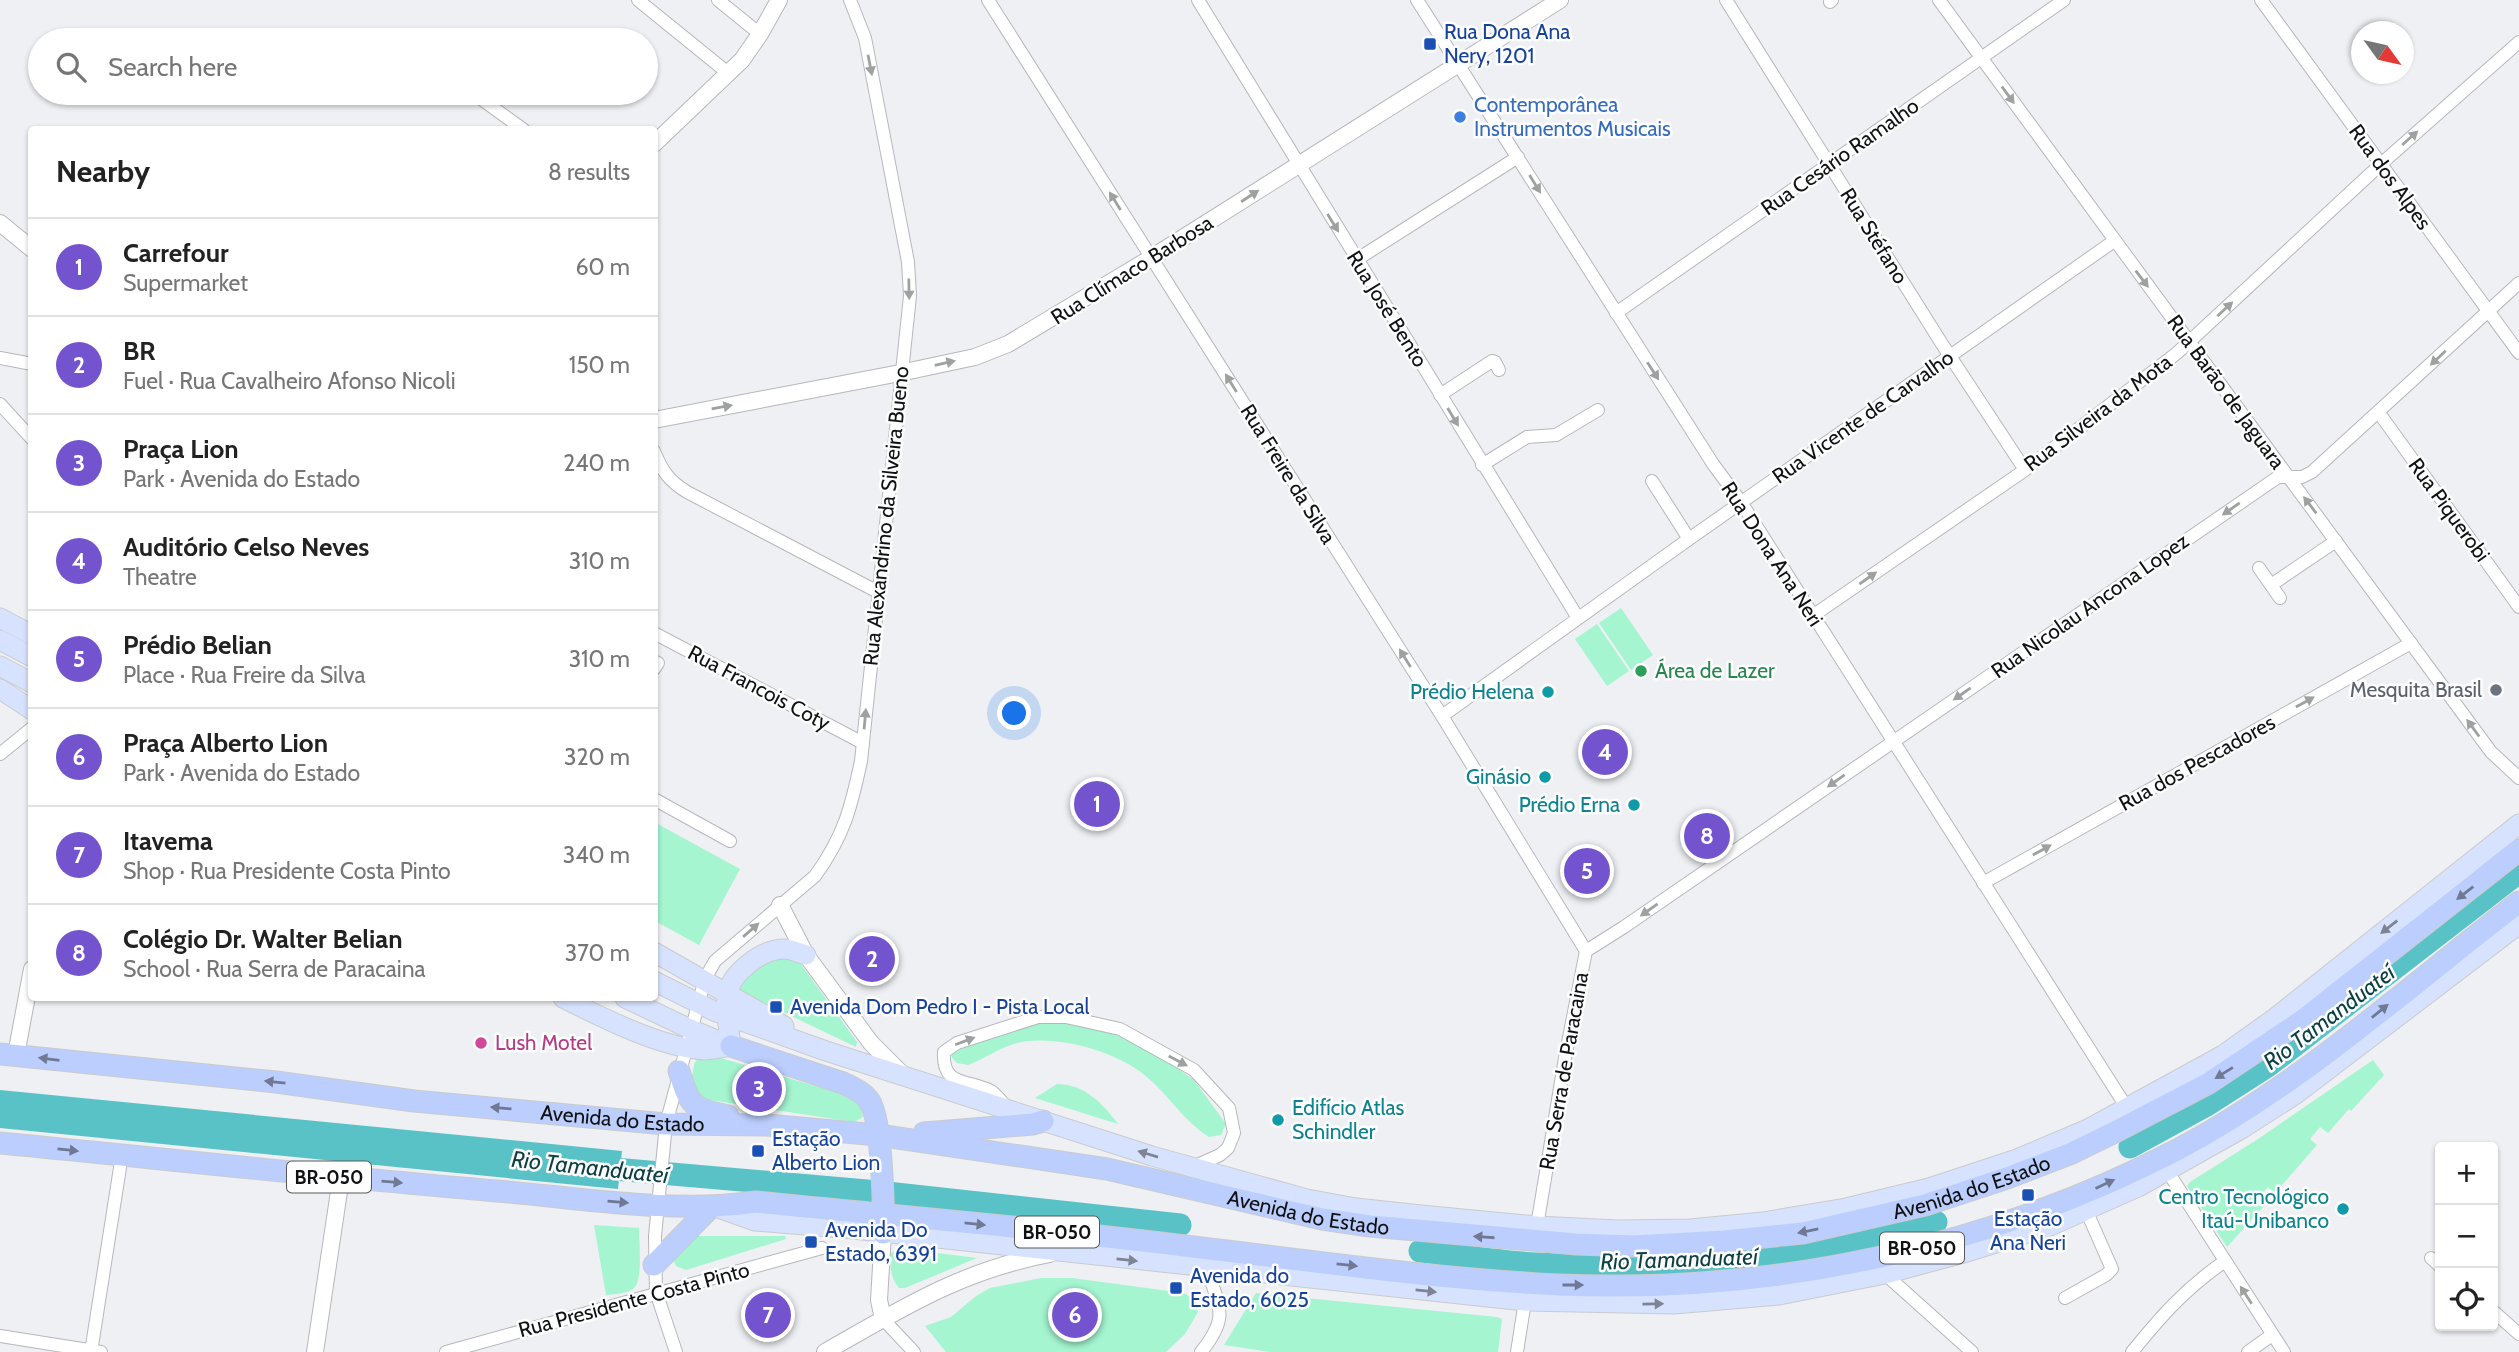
<!DOCTYPE html>
<meta charset="utf-8">
<style>
body{margin:0;font-family:Cabin,sans-serif;background:#f2f2f2;color:#222}
.controls{position:absolute;right:21px;bottom:21px;display:grid;overflow:hidden;border-radius:7px;box-shadow:0 2px 5px #0004}
.controls button{width:63px;height:63px;display:grid;place-items:center;padding:0;border:0;border-bottom:2px solid #e0e0e0;background:#fff;color:#222;font:35px sans-serif}
.compass{position:absolute;left:2351px;top:21px;width:63px;height:63px;border-radius:50%;background:#fff;box-shadow:0 2px 5px #0004;rotate:123deg}
.you{position:absolute;left:1015px;top:714px;width:24px;height:24px;margin:-18px;border:5px solid #fff;border-radius:50%;background:#1a73e8;box-shadow:0 0 0 10px #1a73e833}
.badge{display:grid;place-items:center;width:46px;height:46px;border-radius:50%;background:#7454ce;color:#fff;font-size:23px;font-weight:700}
.pin{position:absolute;translate:-50% -50%;border:4px solid #fff;box-shadow:0 2px 7px #0006}
.list{margin:0;padding:0;list-style:none}
h2{display:flex;justify-content:space-between;align-items:center;height:91px;margin:0;padding:0 28px;font-size:30px}
h2 small{font-size:23px;font-weight:400;color:#767676}
.list li{display:grid;grid-template-columns:46px 1fr auto;gap:21px;align-items:center;box-sizing:border-box;height:98px;padding:0 28px;border-top:2px solid #e0e0e0}
.list b{display:block;font-size:26px;white-space:nowrap}
.list p{margin:0;font-size:23px;white-space:nowrap;color:#767676}
.list em{font-size:23px;font-style:normal;color:#767676}
.icon{flex:none;width:38px;height:38px;fill:none;stroke:currentColor;stroke-width:2;stroke-linecap:round;stroke-linejoin:round}
.map{position:relative;flex:none;width:2519px;height:1352px;overflow:hidden}
.search{position:absolute;background:#fff;box-shadow:0 2px 5px #0004;left:28px;top:28px;width:630px;height:77px;display:flex;align-items:center;gap:18px;box-sizing:border-box;padding:0 24px;border-radius:38px;color:#767676;font-size:26px}
.panel{position:absolute;background:#fff;box-shadow:0 2px 5px #0004;left:28px;top:126px;width:630px;height:875px;border-radius:7px}
.map>svg:first-child{display:block}
.green{fill:#a4f5d0}
.water{fill:#58c2c7}
.lines{fill:none;stroke-linecap:round;stroke-linejoin:round}
.river{stroke:#58c2c7;stroke-width:23}
.street-casing{stroke:#b6b7bc;stroke-width:14}
.secondary-casing{stroke:#b6b7bc;stroke-width:18}
.primary-casing{stroke:#cacbcb;stroke-width:21}
.highway-casing{stroke:#cacbcb;stroke-width:23}
.street{stroke:#fff;stroke-width:12}
.secondary{stroke:#fff;stroke-width:16}
.primary{stroke:#d7e2fe;stroke-width:19}
.highway{stroke:#bccefe;stroke-width:21}
.oneway{fill:#9fa0a0}
.oneway2{fill:#6f7994}
.oneway3{fill:#7d8494}
.transit-dot{fill:#1a4fb4;stroke:#fdfdfe;stroke-width:2.5}
.shop-dot{fill:#3f7fe0;stroke:#fdfdfe;stroke-width:2.5}
.leisure-dot{fill:#2e9e5b;stroke:#fdfdfe;stroke-width:2.5}
.worship-dot{fill:#6b7280;stroke:#fdfdfe;stroke-width:2.5}
.culture-dot{fill:#0f9aa8;stroke:#fdfdfe;stroke-width:2.5}
.hotel-dot{fill:#d1479c;stroke:#fdfdfe;stroke-width:2.5}
.labels{text-anchor:middle;stroke-width:5;stroke-linejoin:round;paint-order:stroke}
.shield{fill:#fdfdfe;stroke:#575859;stroke-width:2}
.shield-label{font-size:19px;font-weight:bold;fill:#101112}
.transit-label{font-size:21px;fill:#164399;stroke:#fdfdfe;text-anchor:start}
.shop-label{font-size:21px;fill:#366cbe;stroke:#fdfdfe;text-anchor:start}
.street-label{font-size:21px;fill:#101112;stroke:#fdfdfe}
.leisure-label{font-size:21px;fill:#27864d;stroke:#fdfdfe;text-anchor:start}
.worship-label{font-size:21px;fill:#5b616d;stroke:#fdfdfe;text-anchor:end}
.culture-label{font-size:21px;fill:#0d838f;stroke:#fdfdfe;text-anchor:end}
.hotel-label{font-size:21px;fill:#b23c85;stroke:#fdfdfe;text-anchor:start}
.water-label{font-size:23px;font-style:italic;fill:#0c3f41;stroke:#fdfdfe}
</style>
<div class="map">
<svg width="2519" height="1352" viewBox="0 0 2519 1352">
<rect width="100%" height="100%" fill="#eff0f4"/>
<g class="green">
<polygon points="1621,608 1653,655 1631,670 1599,623"/>
<polygon points="1597,624 1629,671 1607,686 1575,639"/>
<polygon points="654,822 740,869 699,945 655,921"/>
<polygon points="782,955 800,963 857,1042 856,1047 739,991 739,984 750,971"/>
<path d="M1043 1022 1071 1023 1097 1028 1147 1047 1194 1080 1226 1124 1221 1135 1209 1137C1183 1120 1171 1098 1148 1078 1118 1051 1055 1034 1017 1043 998 1048 985 1059 968 1065L957 1063 952 1058V1054L971 1043Z"/>
<polygon points="711,1055 849,1096 860,1104 863,1117 854,1122 703,1099 691,1085 694,1064 700,1056"/>
<polygon points="2373,1060 2384,1075 2351,1111 2349,1109 2328,1133 2320,1127 2310,1139 2317,1145 2275,1193 2268,1187 2257,1199 2264,1206 2227,1247 2187,1186 2190,1182 2258,1139"/>
<path d="M1057 1084C1084 1084 1102 1103 1118 1124L1035 1098Z"/>
<path d="M594 1225 639 1228C639 1240 643 1281 634 1288 627 1294 615 1294 606 1295Z"/>
<polygon points="691,1236 785,1236 786,1239 686,1270 676,1266 672,1258"/>
<path d="M898 1249H905L977 1258 905 1288H899C890 1277 890 1267 891 1253Z"/>
<polygon points="1041,1278 1072,1278 1184,1293 1193,1299 1198,1312 1185,1334 1166,1352 946,1352 925,1326 951,1317 976,1296 990,1288"/>
<polygon points="1256,1293 1497,1317 1502,1319 1498,1352 1270,1352 1224,1345"/>
</g>
<polygon class="water" points="0,1090 622,1151 618,1189 0,1128"/>
<g class="lines">
<g class="river">
<polyline points="2130,1147 2205,1106 2269,1065 2519,872"/>
<polyline points="591,1167 878,1192 1180,1225"/>
<path d="M1420 1251C1458 1255 1497 1262 1536 1264 1670 1271 1807 1260 1936 1222"/>
</g>
<g class="street-casing">
<g id="street">
<polyline points="638,0 728,73"/>
<polyline points="718,0 760,34"/>
<polyline points="988,0 1442,716 1586,951"/>
<polyline points="1198,0 1578,618"/>
<polyline points="1417,0 1713,464 1741,502 2127,1108"/>
<polyline points="1726,0 1942,344 2025,470"/>
<path d="M1939 0C2123 251 2306 502 2491 752L2519 778"/>
<polyline points="2261,0 2519,353"/>
<polyline points="1830,2 1832,0"/>
<polyline points="473,93 524,130"/>
<polyline points="1356,260 1518,157"/>
<polyline points="1616,313 2064,0"/>
<polyline points="0,358 32,364"/>
<polyline points="1440,395 1492,361 1495,362 1499,370"/>
<polyline points="0,404 32,439"/>
<polyline points="2379,413 2519,607"/>
<path d="M654 451C662 471 669 481 687 492L878 592"/>
<polyline points="1482,465 1527,437 1556,435 1598,410"/>
<polyline points="1652,481 1689,539"/>
<polyline points="2259,568 2280,598"/>
<polyline points="2271,585 2336,541"/>
<polyline points="1811,617 2025,470 2177,353 2381,164 2519,42"/>
<polyline points="654,633 863,743"/>
<polyline points="654,661 658,663 654,669"/>
<polyline points="1442,716 1689,539 2114,241"/>
<polyline points="0,754 32,728"/>
<polyline points="654,799 730,841"/>
<polyline points="1983,883 2411,643"/>
<path d="M1007 1108C1002 1102 997 1095 991 1091 967 1079 942 1087 944 1052L957 1043 1038 1017H1066L1120 1029 1194 1070 1229 1108 1234 1133 1228 1148 1220 1155 1193 1167"/>
<polyline points="2168,1172 2284,1352"/>
<polyline points="1537,1226 1565,1058 1586,951 1624,927 2278,477 2302,477 2312,472 2519,283"/>
<polyline points="2431,1258 2440,1266"/>
<polyline points="1885,1274 1972,1352"/>
<polyline points="2065,1298 2106,1275 2112,1269 2086,1210"/>
<polyline points="2493,1311 2519,1334"/>
<polyline points="883,1319 914,1352"/>
<polyline points="0,1336 101,1352"/>
<polyline points="91,1352 122,1155"/>
<polyline points="446,1352 822,1248"/>
<path d="M676 1352 656 1292 655 1236 666 1124 705 979 715 961 815 876C844 836 851 808 861 761L910 296 908 262 865 38 850 0"/>
<path d="M1201 1352C1230 1316 1219 1309 1207 1268"/>
<polyline points="1517,1352 1525,1301"/>
<path d="M2132 1352C2162 1315 2185 1289 2225 1261"/>
<polyline points="2248,1352 2272,1335"/>
</g>
</g>
<g class="secondary-casing">
<g id="secondary">
<polyline points="654,144 742,60 760,34 779,0"/>
<polyline points="0,223 32,249"/>
<polyline points="654,420 900,373 975,357 1008,344 1151,258 1560,0"/>
<polyline points="780,905 806,955 871,1043 902,1074"/>
<polyline points="16,1055 32,969"/>
<polyline points="883,1233 879,1300 883,1319"/>
<polyline points="315,1352 341,1178"/>
<path d="M825 1352C901 1309 962 1270 1050 1254"/>
</g>
</g>
<g class="primary-casing">
<g id="primary">
<polyline points="0,618 32,635"/>
<polyline points="0,640 32,657"/>
<polyline points="0,666 32,683"/>
<polyline points="0,689 32,710"/>
<polyline points="654,952 784,1026"/>
<polyline points="654,981 714,1011 826,1051 1152,1156 1307,1199 1356,1208 1421,1215 1537,1226 1619,1230 1690,1229 1763,1222 1846,1208 1929,1188 2017,1159 2088,1129 2223,1055 2275,1018 2519,824"/>
<path d="M563 998C601 1017 661 1048 705 1050 713 1050 723 1047 731 1046"/>
<polyline points="625,998 690,1029 731,1046"/>
<path d="M731 1046C730 1031 724 1011 727 996 730 973 762 949 784 949 791 949 799 953 806 955"/>
<polyline points="716,1207 755,1221 853,1229 1525,1301 1674,1304 1779,1295 1885,1274 1967,1252 2050,1226 2138,1187 2243,1128 2296,1094 2519,924"/>
</g>
</g>
<g class="highway-casing">
<g id="highway">
<path d="M731 1046 843 1083C853 1088 864 1092 870 1102 882 1122 884 1207 883 1233"/>
<path id="s1" d="M0 1054 276 1082 414 1101 666 1124 767 1125 878 1135 1107 1169 1322 1219 1370 1226 1576 1244 1633 1246 1725 1241 1803 1233 1925 1205 2007 1178 2072 1153 2113 1133 2209 1083 2303 1020 2519 850"/>
<path d="M679 1071C690 1106 691 1108 728 1116"/>
<polyline points="924,1133 1033,1124 1043,1121"/>
<path d="M0 1143C166 1159 331 1177 497 1191 582 1198 671 1214 756 1202 896 1216 1037 1228 1177 1245 1304 1260 1432 1279 1560 1285 1773 1294 1988 1248 2177 1150 2302 1084 2408 987 2519 902"/>
<polyline points="654,1265 711,1207"/>
</g>
</g>
<use href="#street" class="street"/>
<use href="#secondary" class="secondary"/>
<use href="#primary" class="primary"/>
<use href="#highway" class="highway"/>
</g>
<defs><path id="oneway-solid" d="M-6-.8H1V-3.2L6.5 0L1 3.2V.8H-6Z" transform="scale(1.75)"/></defs>
<g class="oneway">
<use href="#oneway-solid" transform="translate(870 65) rotate(79)"/>
<use href="#oneway-solid" transform="translate(2008 95) rotate(54)"/>
<use href="#oneway-solid" transform="translate(2410 138) rotate(-42)"/>
<use href="#oneway-solid" transform="translate(1535 184) rotate(58)"/>
<use href="#oneway-solid" transform="translate(1250 196) rotate(-33)"/>
<use href="#oneway-solid" transform="translate(1115 201) rotate(-122)"/>
<use href="#oneway-solid" transform="translate(1333 223) rotate(58)"/>
<use href="#oneway-solid" transform="translate(2142 279) rotate(53)"/>
<use href="#oneway-solid" transform="translate(909 289) rotate(89)"/>
<use href="#oneway-solid" transform="translate(2225 309) rotate(-43)"/>
<use href="#oneway-solid" transform="translate(2438 358) rotate(137)"/>
<use href="#oneway-solid" transform="translate(945 363) rotate(-13)"/>
<use href="#oneway-solid" transform="translate(1653 371) rotate(57)"/>
<use href="#oneway-solid" transform="translate(1231 383) rotate(-122)"/>
<use href="#oneway-solid" transform="translate(722 407) rotate(-10)"/>
<use href="#oneway-solid" transform="translate(1453 417) rotate(59)"/>
<use href="#oneway-solid" transform="translate(2310 505) rotate(-127)"/>
<use href="#oneway-solid" transform="translate(2231 509) rotate(145)"/>
<use href="#oneway-solid" transform="translate(1868 578) rotate(-35)"/>
<use href="#oneway-solid" transform="translate(1405 658) rotate(-122)"/>
<use href="#oneway-solid" transform="translate(1962 694) rotate(145)"/>
<use href="#oneway-solid" transform="translate(2305 702) rotate(-29)"/>
<use href="#oneway-solid" transform="translate(865 719) rotate(-85)"/>
<use href="#oneway-solid" transform="translate(2473 728) rotate(-126)"/>
<use href="#oneway-solid" transform="translate(1836 781) rotate(145)"/>
<use href="#oneway-solid" transform="translate(2042 850) rotate(-29)"/>
<use href="#oneway-solid" transform="translate(1649 910) rotate(145)"/>
<use href="#oneway-solid" transform="translate(751 930) rotate(-41)"/>
<use href="#oneway-solid" transform="translate(965 1041) rotate(-21)"/>
<use href="#oneway-solid" transform="translate(1178 1061) rotate(28)"/>
<use href="#oneway-solid" transform="translate(2246 1295) rotate(-123)"/>
</g>
<g class="oneway2">
<use href="#oneway-solid" transform="translate(2465 893) rotate(142)"/>
<use href="#oneway-solid" transform="translate(2380 1011) rotate(-39)"/>
<use href="#oneway-solid" transform="translate(49 1059) rotate(-173)"/>
<use href="#oneway-solid" transform="translate(2224 1073) rotate(148)"/>
<use href="#oneway-solid" transform="translate(275 1082) rotate(-174)"/>
<use href="#oneway-solid" transform="translate(501 1108) rotate(-175)"/>
<use href="#oneway-solid" transform="translate(68 1150) rotate(6)"/>
<use href="#oneway-solid" transform="translate(392 1182) rotate(5)"/>
<use href="#oneway-solid" transform="translate(2105 1184) rotate(-25)"/>
<use href="#oneway-solid" transform="translate(618 1202) rotate(5)"/>
<use href="#oneway-solid" transform="translate(975 1224) rotate(6)"/>
<use href="#oneway-solid" transform="translate(1808 1231) rotate(169)"/>
<use href="#oneway-solid" transform="translate(1484 1237) rotate(-176)"/>
<use href="#oneway-solid" transform="translate(1347 1265) rotate(6)"/>
<use href="#oneway-solid" transform="translate(1573 1285)"/>
</g>
<g class="oneway3">
<use href="#oneway-solid" transform="translate(2389 927) rotate(142)"/>
<use href="#oneway-solid" transform="translate(1148 1154) rotate(-163)"/>
<use href="#oneway-solid" transform="translate(1127 1260) rotate(6)"/>
<use href="#oneway-solid" transform="translate(1426 1291) rotate(6)"/>
<use href="#oneway-solid" transform="translate(1653 1304) rotate(-1)"/>
</g>
<g class="transit-dot">
<rect x="1423" y="37" width="14" height="14" rx="3.5"/>
<rect x="769" y="1000" width="14" height="14" rx="3.5"/>
<rect x="751" y="1144" width="14" height="14" rx="3.5"/>
<rect x="2021" y="1188" width="14" height="14" rx="3.5"/>
<rect x="804" y="1235" width="14" height="14" rx="3.5"/>
<rect x="1169" y="1281" width="14" height="14" rx="3.5"/>
</g>
<circle class="shop-dot" cx="1460" cy="117" r="7"/>
<circle class="leisure-dot" cx="1641" cy="671" r="7"/>
<circle class="worship-dot" cx="2496" cy="690" r="7"/>
<g class="culture-dot">
<circle cx="1548" cy="692" r="7"/>
<circle cx="1545" cy="777" r="7"/>
<circle cx="1634" cy="805" r="7"/>
<circle cx="1278" cy="1120" r="7"/>
<circle cx="2343" cy="1209" r="7"/>
</g>
<circle class="hotel-dot" cx="481" cy="1043" r="7"/>
<g class="labels">
<g class="shield">
<rect x="287" y="1161.5" width="84" height="31" rx="5"/>
<rect x="1015" y="1216.5" width="84" height="31" rx="5"/>
<rect x="1880" y="1232.5" width="84" height="31" rx="5"/>
</g>
<g class="shield-label">
<text x="329" y="1184">BR-050</text>
<text x="1057" y="1239">BR-050</text>
<text x="1922" y="1255">BR-050</text>
</g>
<g class="transit-label">
<text x="1444" y="39">Rua Dona Ana<tspan x="1444" dy="24">Nery, 1201</tspan></text>
<text x="790" y="1014">Avenida Dom Pedro I - Pista Local</text>
<text x="772" y="1146">Estação<tspan x="772" dy="24">Alberto Lion</tspan></text>
<text x="2028" y="1226" text-anchor="middle">Estação<tspan x="2028" dy="24">Ana Neri</tspan></text>
<text x="825" y="1237">Avenida Do<tspan x="825" dy="24">Estado, 6391</tspan></text>
<text x="1190" y="1283">Avenida do<tspan x="1190" dy="24">Estado, 6025</tspan></text>
</g>
<g class="shop-label">
<text x="1474" y="112">Contemporânea<tspan x="1474" dy="24">Instrumentos Musicais</tspan></text>
</g>
<g class="street-label">
<text transform="translate(1840 157) rotate(-35)" y="7">Rua Cesário Ramalho</text>
<text transform="translate(2390 177) rotate(54)" y="7">Rua dos Alpes</text>
<text transform="translate(1874 236) rotate(58)" y="7">Rua Stéfano</text>
<text transform="translate(1132 270) rotate(-32)" y="7">Rua Clímaco Barbosa</text>
<text transform="translate(1387 309) rotate(58)" y="7">Rua José Bento</text>
<text transform="translate(2226 392) rotate(54)" y="7">Rua Barão de Jaguara</text>
<text transform="translate(2098 413) rotate(-37)" y="7">Rua Silveira da Mota</text>
<text transform="translate(1863 417) rotate(-35)" y="7">Rua Vicente de Carvalho</text>
<text transform="translate(1288 474) rotate(58)" y="7">Rua Freire da Silva</text>
<text transform="translate(2449 510) rotate(54)" y="7">Rua Piquerobi</text>
<text transform="translate(886 516) rotate(-84)" y="7">Rua Alexandrino da Silveira Bueno</text>
<text transform="translate(1772 554) rotate(57)" y="7">Rua Dona Ana Neri</text>
<text transform="translate(2090 606) rotate(-35)" y="7">Rua Nicolau Ancona Lopez</text>
<text transform="translate(759 688) rotate(28)" y="7">Rua Francois Coty</text>
<text transform="translate(2197 763) rotate(-29)" y="7">Rua dos Pescadores</text>
<text transform="translate(1564 1071) rotate(-80)" y="7">Rua Serra de Paracaina</text>
<text dy="7" stroke="none"><textPath href="#s1" startOffset="626">Avenida do Estado</textPath></text>
<text dy="7" stroke="none"><textPath href="#s1" startOffset="1992">Avenida do Estado</textPath></text>
<text dy="7" stroke="none"><textPath href="#s1" startOffset="1320">Avenida do Estado</textPath></text>
<text transform="translate(634 1300) rotate(-15)" y="7">Rua Presidente Costa Pinto</text>
</g>
<g class="leisure-label">
<text x="1655" y="678">Área de Lazer</text>
</g>
<g class="worship-label">
<text x="2482" y="697">Mesquita Brasil</text>
</g>
<g class="culture-label">
<text x="1534" y="699">Prédio Helena</text>
<text x="1531" y="784">Ginásio</text>
<text x="1620" y="812">Prédio Erna</text>
<text x="1292" y="1115" text-anchor="start">Edifício Atlas<tspan x="1292" dy="24">Schindler</tspan></text>
<text x="2329" y="1204">Centro Tecnológico<tspan x="2329" dy="24">Itaú-Unibanco</tspan></text>
</g>
<g class="hotel-label">
<text x="495" y="1050">Lush Motel</text>
</g>
<g class="water-label">
<text transform="translate(2329 1017) rotate(-37)" y="8">Rio Tamanduateí</text>
<text transform="translate(590 1167) rotate(6)" y="8">Rio Tamanduateí</text>
<text transform="translate(1679 1259) rotate(-2)" y="8">Rio Tamanduateí</text>
</g>
</g>
</svg>
<div class="controls">
<button>+</button>
<button>−</button>
<button><svg class="icon" aria-label="locate" viewBox="0 0 24 24"><circle cx="12" cy="12" r="6"/><path d="M12 2v4M12 18v4M2 12h4M18 12h4"/></svg></button>
</div>
<svg class="compass" viewBox="-18 -18 36 36"><path d="M0-13l5 13h-10z" fill="#e53935"/><path d="M0 13l5-13h-10z" fill="#767676"/></svg>
<div class="you"></div>
<div class="pin badge" style="left:1097px;top:804px">1</div>
<div class="pin badge" style="left:872px;top:959px">2</div>
<div class="pin badge" style="left:759px;top:1089px">3</div>
<div class="pin badge" style="left:1605px;top:752px">4</div>
<div class="pin badge" style="left:1587px;top:871px">5</div>
<div class="pin badge" style="left:1075px;top:1315px">6</div>
<div class="pin badge" style="left:768px;top:1315px">7</div>
<div class="pin badge" style="left:1707px;top:836px">8</div>
<div class="search"><svg class="icon" aria-label="search" viewBox="0 0 24 24"><circle cx="10" cy="10" r="6"/><path d="M15 15l6 6"/></svg>Search here</div>
<section class="panel">
<h2>Nearby<small>8 results</small></h2>
<ul class="list">
<li><span class="badge">1</span><div><b>Carrefour</b><p>Supermarket</p></div><em>60 m</em></li>
<li><span class="badge">2</span><div><b>BR</b><p>Fuel · Rua Cavalheiro Afonso Nicoli</p></div><em>150 m</em></li>
<li><span class="badge">3</span><div><b>Praça Lion</b><p>Park · Avenida do Estado</p></div><em>240 m</em></li>
<li><span class="badge">4</span><div><b>Auditório Celso Neves</b><p>Theatre</p></div><em>310 m</em></li>
<li><span class="badge">5</span><div><b>Prédio Belian</b><p>Place · Rua Freire da Silva</p></div><em>310 m</em></li>
<li><span class="badge">6</span><div><b>Praça Alberto Lion</b><p>Park · Avenida do Estado</p></div><em>320 m</em></li>
<li><span class="badge">7</span><div><b>Itavema</b><p>Shop · Rua Presidente Costa Pinto</p></div><em>340 m</em></li>
<li><span class="badge">8</span><div><b>Colégio Dr. Walter Belian</b><p>School · Rua Serra de Paracaina</p></div><em>370 m</em></li>
</ul>
</section>
</div>
